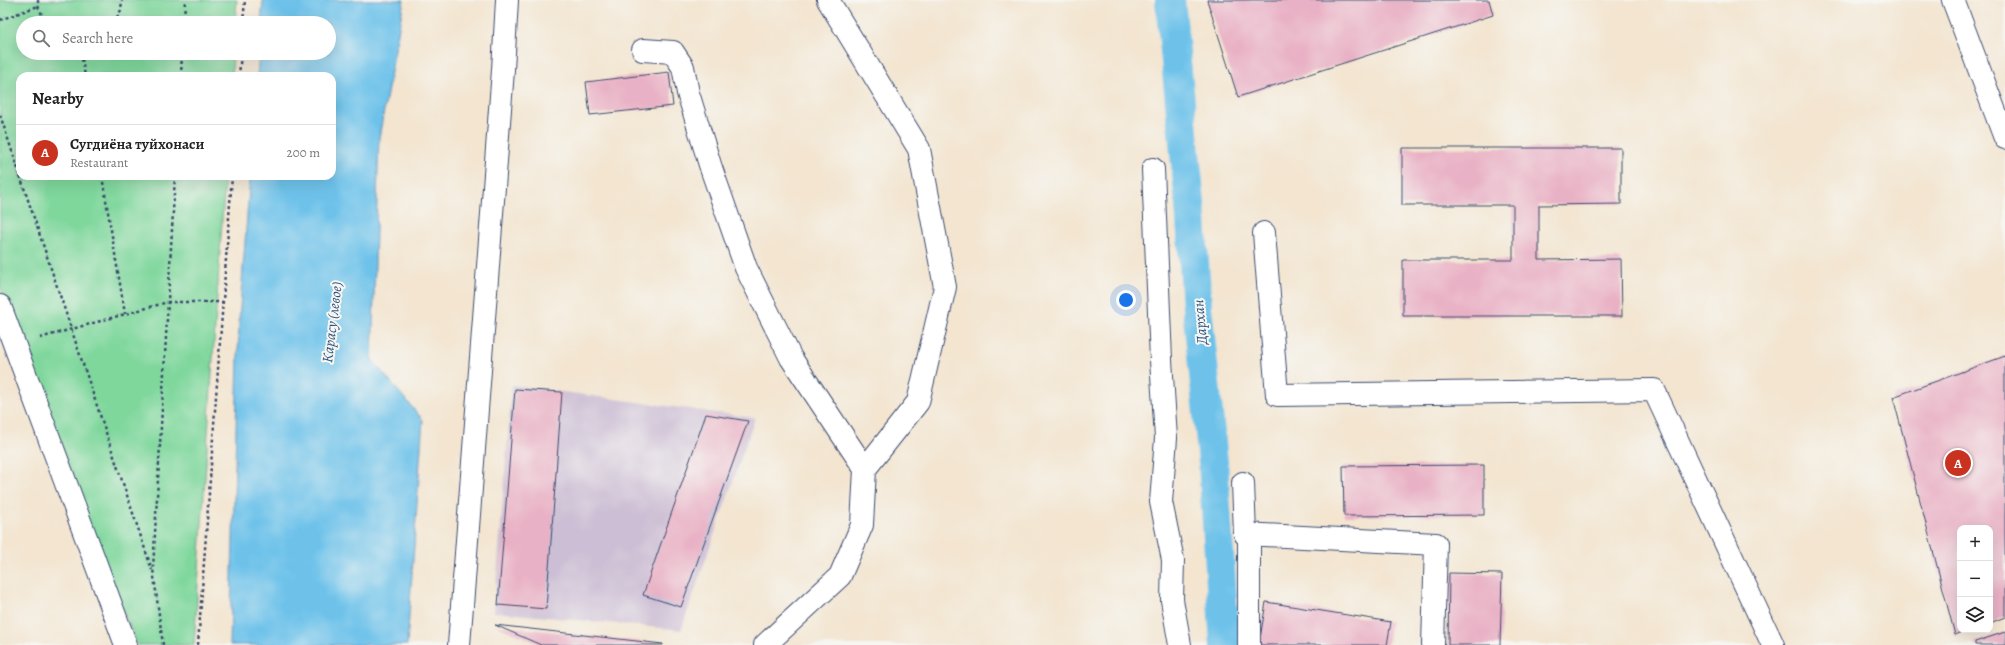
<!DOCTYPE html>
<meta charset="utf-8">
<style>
body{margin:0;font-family:Alegreya,serif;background:#f2f2f2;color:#222}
.controls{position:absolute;right:12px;bottom:12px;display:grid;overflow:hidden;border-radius:8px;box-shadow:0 4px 16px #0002}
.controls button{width:36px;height:36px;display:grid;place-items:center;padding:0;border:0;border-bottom:1px solid #e0e0e0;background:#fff;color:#222;font:20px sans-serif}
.you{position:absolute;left:1126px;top:300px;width:14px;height:14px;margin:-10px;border:3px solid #fff;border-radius:50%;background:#1a73e8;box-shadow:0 0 0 6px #1a73e833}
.badge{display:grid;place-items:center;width:26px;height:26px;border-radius:50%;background:#c8321e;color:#fff;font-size:13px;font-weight:700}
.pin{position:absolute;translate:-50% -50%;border:2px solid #fff;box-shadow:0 1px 4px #0006}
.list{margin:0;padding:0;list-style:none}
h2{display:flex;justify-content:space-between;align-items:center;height:52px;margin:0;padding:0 16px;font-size:17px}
h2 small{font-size:13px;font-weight:400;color:#767676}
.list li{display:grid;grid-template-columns:26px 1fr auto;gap:12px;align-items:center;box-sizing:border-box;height:56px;padding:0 16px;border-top:1px solid #e0e0e0}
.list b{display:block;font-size:15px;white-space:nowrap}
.list p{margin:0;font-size:13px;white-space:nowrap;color:#767676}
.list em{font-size:13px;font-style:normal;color:#767676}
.icon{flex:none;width:22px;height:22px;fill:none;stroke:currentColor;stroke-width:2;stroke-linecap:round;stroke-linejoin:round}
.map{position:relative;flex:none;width:2005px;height:645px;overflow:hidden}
.search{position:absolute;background:#fff;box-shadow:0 4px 16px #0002;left:16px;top:16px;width:320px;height:44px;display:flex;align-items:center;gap:10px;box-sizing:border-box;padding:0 14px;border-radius:22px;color:#767676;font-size:15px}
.panel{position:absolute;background:#fff;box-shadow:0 4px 16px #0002;left:16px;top:72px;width:320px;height:108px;border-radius:12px}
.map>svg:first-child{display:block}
.industrial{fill:#ccbed4}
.green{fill:#7fd79c;stroke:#4d837d}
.water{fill:#6ec2ea;stroke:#4478a4}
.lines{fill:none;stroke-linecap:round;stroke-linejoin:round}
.canal{stroke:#6ec2ea;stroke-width:30}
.building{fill:#e9b1c5}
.minor-casing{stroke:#3b4a6f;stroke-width:24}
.major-casing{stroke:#3b4a6f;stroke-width:24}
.path{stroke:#3b4a6f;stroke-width:2.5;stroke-dasharray:3 3;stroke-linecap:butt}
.minor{stroke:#fff;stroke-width:22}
.major{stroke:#fff;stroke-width:22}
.labels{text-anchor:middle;stroke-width:4;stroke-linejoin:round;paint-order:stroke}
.water-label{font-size:15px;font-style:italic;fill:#305481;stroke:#f6f6f2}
</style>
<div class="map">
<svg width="2005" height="645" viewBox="0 0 2005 645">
<rect width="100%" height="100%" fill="#f6f6f2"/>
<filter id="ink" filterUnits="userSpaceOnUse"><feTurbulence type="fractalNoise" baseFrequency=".025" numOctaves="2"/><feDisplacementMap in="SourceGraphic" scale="8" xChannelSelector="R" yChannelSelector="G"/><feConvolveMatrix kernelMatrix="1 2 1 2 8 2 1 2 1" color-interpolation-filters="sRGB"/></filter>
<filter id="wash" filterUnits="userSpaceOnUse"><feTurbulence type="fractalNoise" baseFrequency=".012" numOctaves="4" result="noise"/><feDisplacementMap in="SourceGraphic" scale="16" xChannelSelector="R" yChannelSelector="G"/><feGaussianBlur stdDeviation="0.9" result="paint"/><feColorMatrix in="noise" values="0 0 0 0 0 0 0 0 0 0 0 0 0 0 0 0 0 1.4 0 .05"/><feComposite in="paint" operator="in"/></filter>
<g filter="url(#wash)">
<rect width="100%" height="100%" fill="#f3e5d0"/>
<polygon class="industrial" points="512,385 755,418 681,630 494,612"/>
<polygon class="green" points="0,0 237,0 235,23 23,23 23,53 233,53 232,76 20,76 20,176 225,176 194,645 137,645 87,520 0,286"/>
<polygon class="water" points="263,0 404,0 379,138 372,360 423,420 407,645 230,645 239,321 250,176 332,176 332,76 257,76 259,53 329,53 329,23 261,23"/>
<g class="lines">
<polyline class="canal" points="1170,0 1190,204 1197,307 1213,462 1225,645"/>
</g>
<g id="blocks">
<g class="building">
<polygon points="1207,0 1489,0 1493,15 1238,97"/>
<polygon points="669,72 673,106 590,115 586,82"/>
<polygon points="1402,148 1621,148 1621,204 1539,205 1539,260 1621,259 1622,316 1403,316 1403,260 1513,260 1513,205 1402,205"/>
<polygon points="2005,356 2005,617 1990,623 1990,528 1960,528 1960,630 1968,630 1955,635 1893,397"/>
<polygon points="515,389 562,392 546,609 498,605"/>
<polygon points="706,414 748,421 681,607 643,595"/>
<polygon points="1484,465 1484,515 1344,516 1343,466"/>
<polygon points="1449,573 1502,574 1500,645 1448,645"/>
<polygon points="1266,602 1391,622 1387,645 1259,645"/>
<polygon points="495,625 663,644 663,645 541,645"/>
<polygon points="2005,632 2005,645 1975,645 1975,642"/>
</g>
</g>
</g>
<g filter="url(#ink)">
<use href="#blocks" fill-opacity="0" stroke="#3b4a6f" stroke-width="1"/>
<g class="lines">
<g class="minor-casing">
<g id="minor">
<polyline points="828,0 919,149 945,287 918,402 865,469"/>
<polyline points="643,50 673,52 683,67 688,93 711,168 746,268 791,358 865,469 862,525 840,576 765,645"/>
<polyline points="1153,169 1161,360 1166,438 1161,502 1173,560 1172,600 1180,645"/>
<polyline points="1264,233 1277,395 1654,390 1773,645"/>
<polyline points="0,306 126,645"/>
<polyline points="1243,483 1245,534 1436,544 1433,645"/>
<polyline points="1249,534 1249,645"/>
<polyline points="459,645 503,70 507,0"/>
</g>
</g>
<g class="major-casing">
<polyline id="major" points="1953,0 2005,138"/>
</g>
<g class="path">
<polyline points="38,0 38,6 46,23"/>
<polyline points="0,20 38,6"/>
<polyline points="114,23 121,10 122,0"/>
<polyline points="184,23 185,0"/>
<polyline points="243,23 245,0"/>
<polyline points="81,53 85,76"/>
<polyline points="181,76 182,53"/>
<polyline points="239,76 241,53"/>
<polyline points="0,115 20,175"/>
<polyline points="20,176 152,570"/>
<polyline points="102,176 125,314"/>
<polyline points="40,338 168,302 223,302"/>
<polyline points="163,645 153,569 175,176"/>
<polyline points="198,645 232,176"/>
</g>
<use href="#minor" class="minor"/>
<use href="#major" class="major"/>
</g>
</g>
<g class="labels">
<g class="water-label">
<text transform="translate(332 322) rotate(-83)" y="5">Карасу (левое)</text>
<text transform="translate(1200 322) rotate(-95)" y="5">Дархан</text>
</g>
</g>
</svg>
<div class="controls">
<button>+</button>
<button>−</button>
<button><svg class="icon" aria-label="layers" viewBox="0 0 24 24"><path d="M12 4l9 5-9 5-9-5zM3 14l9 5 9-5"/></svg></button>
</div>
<div class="you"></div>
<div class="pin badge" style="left:1958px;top:463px">A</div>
<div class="search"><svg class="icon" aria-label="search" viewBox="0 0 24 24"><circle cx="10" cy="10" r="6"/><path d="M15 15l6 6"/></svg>Search here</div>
<section class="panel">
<h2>Nearby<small></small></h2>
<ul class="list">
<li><span class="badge">A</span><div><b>Сугдиёна туйхонаси</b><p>Restaurant</p></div><em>200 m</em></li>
</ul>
</section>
</div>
